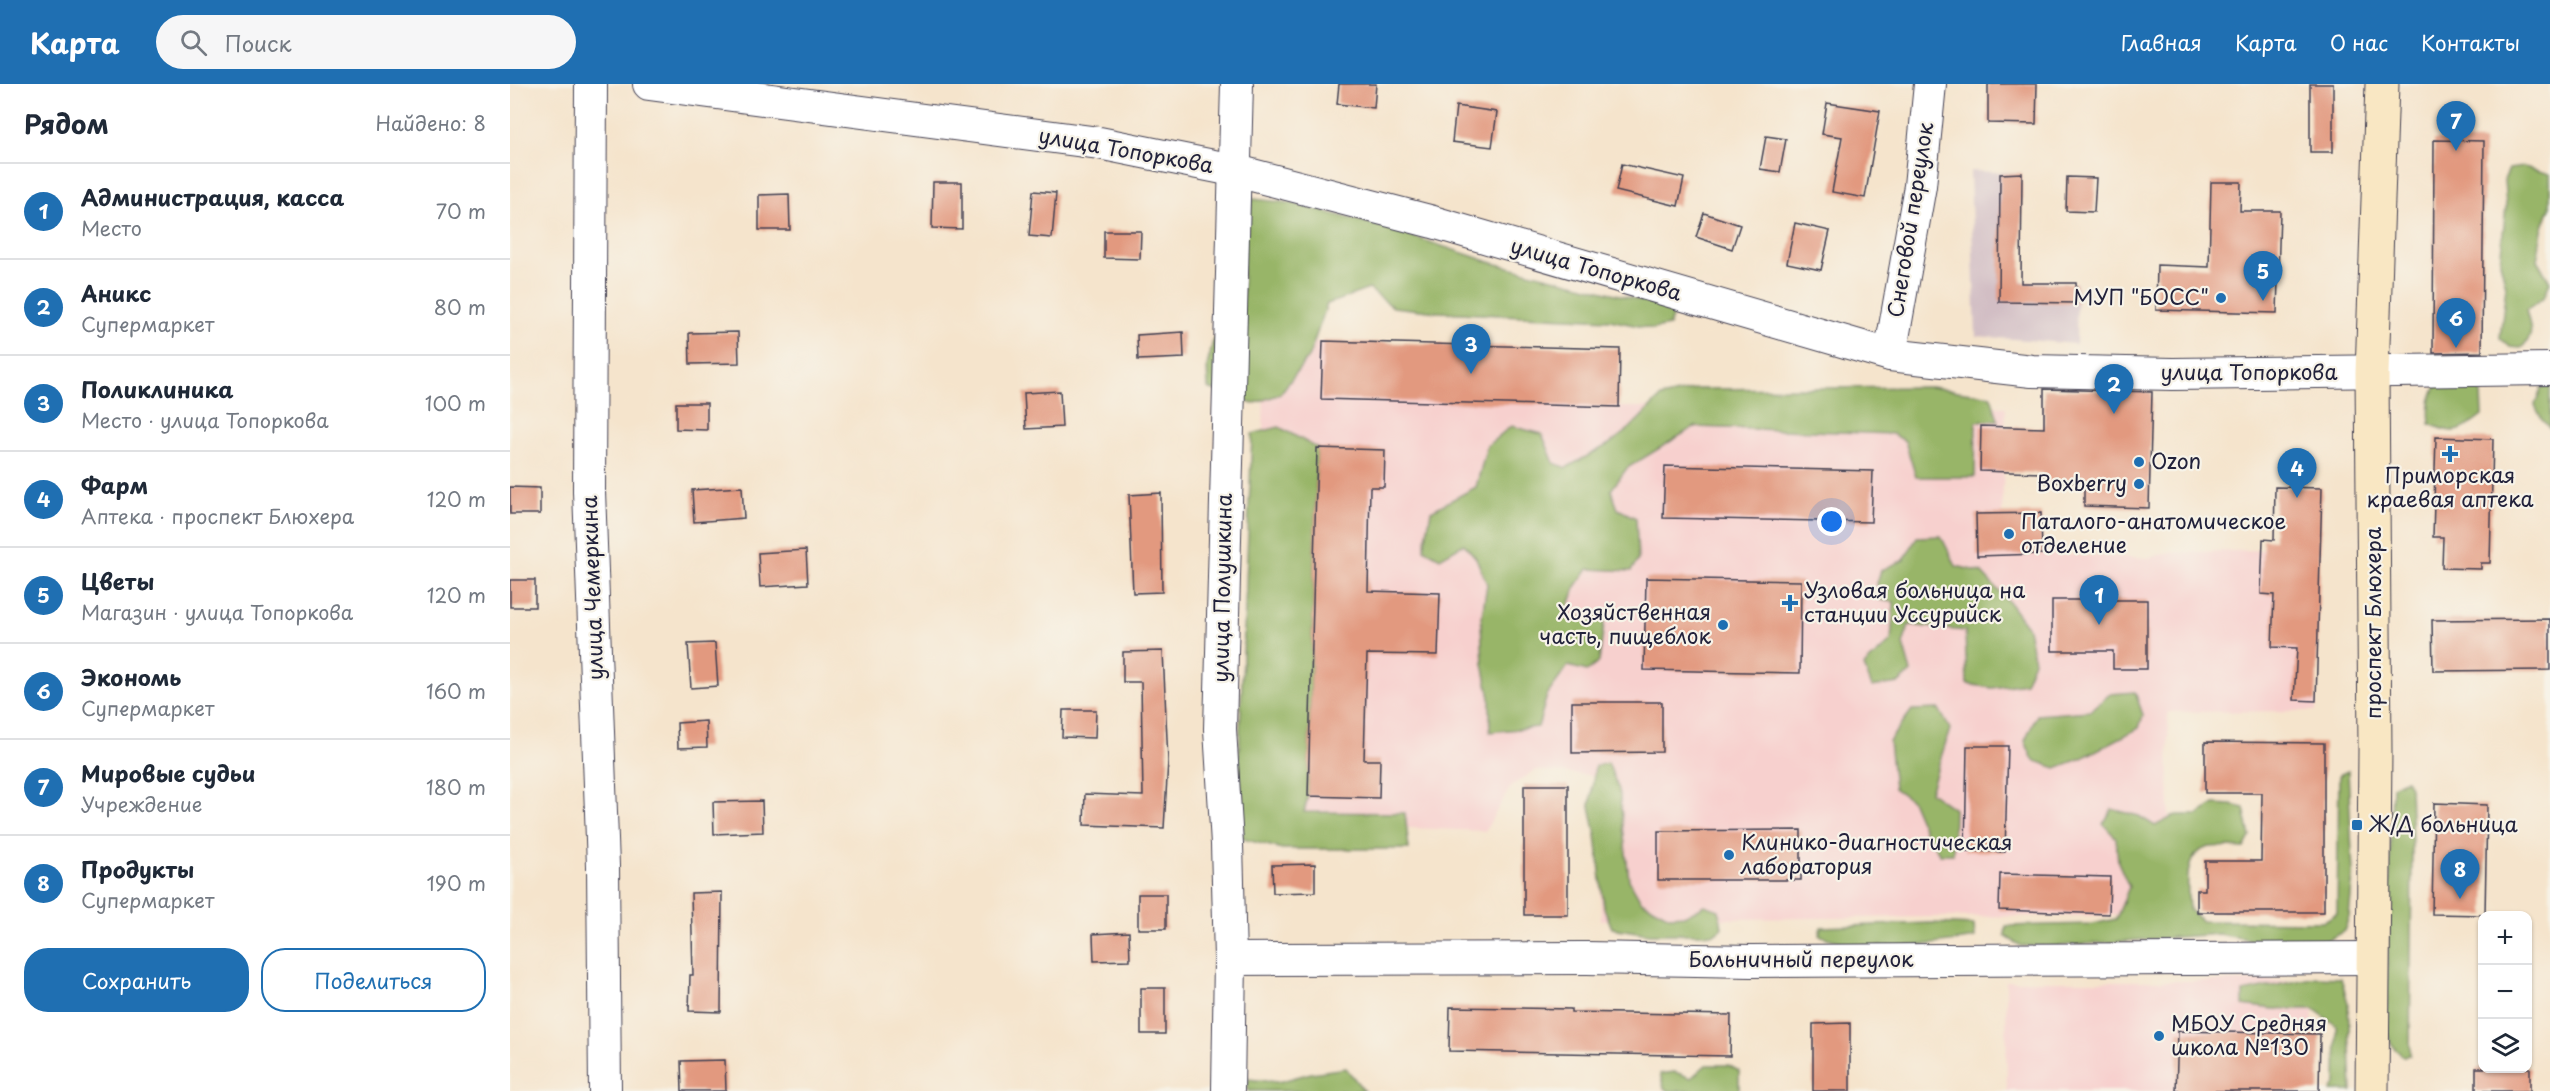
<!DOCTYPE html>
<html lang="ru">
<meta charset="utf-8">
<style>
body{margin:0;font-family:"Playpen Sans",sans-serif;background:#f6f6f7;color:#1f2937}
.controls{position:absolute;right:18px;bottom:18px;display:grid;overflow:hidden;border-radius:12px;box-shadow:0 2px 4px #0004}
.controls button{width:54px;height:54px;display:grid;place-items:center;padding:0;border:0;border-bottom:2px solid #e0e1e3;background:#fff;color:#1f2937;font:30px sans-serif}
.you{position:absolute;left:1322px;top:438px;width:21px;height:21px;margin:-15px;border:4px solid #fff;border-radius:50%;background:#1a73e8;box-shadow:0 0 0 9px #1a73e833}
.badge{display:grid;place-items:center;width:39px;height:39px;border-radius:50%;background:#1f6fb2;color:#fff;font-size:20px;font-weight:700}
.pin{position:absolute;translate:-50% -50px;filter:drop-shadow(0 2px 3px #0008)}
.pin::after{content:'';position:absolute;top:32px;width:21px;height:18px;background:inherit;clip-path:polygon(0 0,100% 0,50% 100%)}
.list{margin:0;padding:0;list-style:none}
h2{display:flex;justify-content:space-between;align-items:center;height:78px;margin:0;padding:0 24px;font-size:26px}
h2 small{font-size:20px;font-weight:400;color:#747a83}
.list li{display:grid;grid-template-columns:39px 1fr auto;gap:18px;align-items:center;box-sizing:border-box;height:96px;padding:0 24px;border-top:2px solid #e0e1e3}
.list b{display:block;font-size:22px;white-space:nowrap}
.list p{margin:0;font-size:20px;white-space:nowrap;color:#747a83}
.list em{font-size:20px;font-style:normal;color:#747a83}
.actions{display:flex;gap:12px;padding:18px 24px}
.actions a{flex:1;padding:14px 0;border:2px solid #1f6fb2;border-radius:24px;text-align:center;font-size:21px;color:#1f6fb2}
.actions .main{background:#1f6fb2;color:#fff}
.icon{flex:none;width:33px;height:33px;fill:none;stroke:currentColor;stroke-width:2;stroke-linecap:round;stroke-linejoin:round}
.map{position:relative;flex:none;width:2040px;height:1007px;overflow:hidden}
header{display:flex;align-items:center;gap:36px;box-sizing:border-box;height:84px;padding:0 30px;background:#1f6fb2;color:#fff}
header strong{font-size:28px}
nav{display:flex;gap:33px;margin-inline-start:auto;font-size:21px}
.search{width:420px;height:54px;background:#f6f6f7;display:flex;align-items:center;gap:15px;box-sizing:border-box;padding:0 21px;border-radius:33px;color:#747a83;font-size:22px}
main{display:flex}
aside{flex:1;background:#fff}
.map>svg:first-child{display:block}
.built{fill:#f7d0ce}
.industrial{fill:#d2bec4}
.forest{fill:#98b567;stroke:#5d6c51;stroke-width:1.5}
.building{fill:#e2997f}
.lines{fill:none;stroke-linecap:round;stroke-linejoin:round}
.minor-casing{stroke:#423f51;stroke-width:34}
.secondary-casing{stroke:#423f51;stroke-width:35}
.minor{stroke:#fff;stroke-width:32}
.secondary{stroke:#f9e7c3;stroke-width:33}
.poi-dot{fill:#1f6fb2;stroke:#f7f3e8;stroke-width:2}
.labels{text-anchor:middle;stroke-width:4.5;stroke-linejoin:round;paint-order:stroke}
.street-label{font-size:21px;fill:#22223b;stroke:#f7f3e8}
.poi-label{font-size:21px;fill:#22223b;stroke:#f7f3e8;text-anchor:start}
</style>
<header>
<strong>Карта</strong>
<div class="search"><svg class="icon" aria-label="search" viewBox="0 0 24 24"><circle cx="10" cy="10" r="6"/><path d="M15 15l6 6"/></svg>Поиск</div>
<nav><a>Главная</a><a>Карта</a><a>О нас</a><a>Контакты</a></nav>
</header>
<main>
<aside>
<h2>Рядом<small>Найдено: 8</small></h2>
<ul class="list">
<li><span class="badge">1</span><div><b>Администрация, касса</b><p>Место</p></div><em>70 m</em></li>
<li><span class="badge">2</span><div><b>Аникс</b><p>Супермаркет</p></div><em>80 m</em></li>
<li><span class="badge">3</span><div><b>Поликлиника</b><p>Место · улица Топоркова</p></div><em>100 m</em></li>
<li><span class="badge">4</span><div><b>Фарм</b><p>Аптека · проспект Блюхера</p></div><em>120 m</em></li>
<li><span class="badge">5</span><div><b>Цветы</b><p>Магазин · улица Топоркова</p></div><em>120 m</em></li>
<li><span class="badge">6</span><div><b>Экономь</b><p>Супермаркет</p></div><em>160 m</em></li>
<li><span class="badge">7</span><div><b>Мировые судьи</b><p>Учреждение</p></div><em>180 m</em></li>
<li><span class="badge">8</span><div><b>Продукты</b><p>Супермаркет</p></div><em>190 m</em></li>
</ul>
<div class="actions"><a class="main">Сохранить</a><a>Поделиться</a></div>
</aside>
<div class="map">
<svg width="2040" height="1007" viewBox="0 0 2040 1007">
<rect width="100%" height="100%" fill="#f7f3e8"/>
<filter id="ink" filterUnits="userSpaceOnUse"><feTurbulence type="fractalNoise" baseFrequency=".0167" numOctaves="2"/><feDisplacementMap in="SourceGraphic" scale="12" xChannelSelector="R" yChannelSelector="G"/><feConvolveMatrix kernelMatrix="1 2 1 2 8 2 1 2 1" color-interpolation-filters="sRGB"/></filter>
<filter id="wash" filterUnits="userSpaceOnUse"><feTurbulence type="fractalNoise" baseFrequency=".008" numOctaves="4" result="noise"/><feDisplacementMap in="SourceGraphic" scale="24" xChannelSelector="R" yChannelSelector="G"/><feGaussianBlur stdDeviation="1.35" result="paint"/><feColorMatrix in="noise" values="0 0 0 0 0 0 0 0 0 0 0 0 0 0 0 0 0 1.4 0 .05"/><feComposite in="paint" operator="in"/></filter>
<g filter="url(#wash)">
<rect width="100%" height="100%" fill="#f5e4cc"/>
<g class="built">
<polygon points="754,257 1110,265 1109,323 1369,325 1370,318 1496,323 1492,430 1531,429 1533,470 1640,474 1655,469 1752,466 1753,455 1764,456 1765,403 1812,404 1806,627 1658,628 1660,831 1091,836 1089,692 1026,686 1001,702 975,747 750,738"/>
<polygon points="1496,897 1803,897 1802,1007 1497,1007"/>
</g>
<polygon class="industrial" points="1460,87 1512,89 1511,198 1567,199 1566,260 1466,252"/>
<g class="forest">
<path d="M2014 83 2040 90V123L2032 146 2027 176 2040 198 2034 213 2016 226C2020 244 2026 251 2011 264L2000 263 1990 254 1996 202 1990 178 1996 122 1994 96 1999 85Z"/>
<polygon points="743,115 781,119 877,144 983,179 1165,225 1159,242 1143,245 1100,236 928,228 883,223 859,205 817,220 799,272 770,310 743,320 698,304 697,282 704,253 732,257 733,158"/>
<path d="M1957 295 1971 310 1972 332C1952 348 1944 352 1920 340 1918 322 1920 312 1929 296Z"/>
<polygon points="2040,301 2040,344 2032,336 2025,321 2032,303"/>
<polygon points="1421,303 1481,312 1488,336 1466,338 1465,393 1406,393 1395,357 1383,350 1184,343 1117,384 1101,406 1108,425 1126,434 1128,476 1121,487 1078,485 1065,504 1057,528 1064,534 1095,532 1089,578 1077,587 1058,582 1037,611 1028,643 980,648 980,614 973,580 971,539 977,500 966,474 954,460 930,474 914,465 921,427 966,403 977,362 1001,342 1032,350 1044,379 1056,384 1099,360 1120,344 1151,313 1186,305"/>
<polygon points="769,343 807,364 798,712 794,728 895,729 899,765 772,765 733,755 729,671 742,350"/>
<polygon points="1431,452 1446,482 1471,488 1498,517 1518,544 1524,577 1515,599 1482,604 1457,600 1455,547 1399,541 1393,560 1401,588 1389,599 1362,603 1354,582 1381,557 1384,518 1370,516 1367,499 1371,486 1394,476 1407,453"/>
<polygon points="1625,608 1633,631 1629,644 1572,674 1546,684 1523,676 1515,657 1527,631 1580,627 1600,610"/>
<polygon points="1429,625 1440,645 1420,708 1444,725 1443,770 1430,770 1416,751 1401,716 1384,704 1379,657 1402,626"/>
<polygon points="1098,679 1109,706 1119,796 1131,817 1159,832 1176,831 1195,821 1209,826 1212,844 1204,850 1139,850 1102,844 1094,824 1086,751 1080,722 1085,682"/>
<path d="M1838 687 1843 790 1839 833 1834 847 1800 866 1708 850 1549 862H1511L1495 852 1496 842 1583 840 1606 835 1619 803 1608 778 1606 754 1593 740 1602 725 1629 732 1645 742 1666 731H1688L1704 720 1721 721 1734 724 1740 753 1734 764C1724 764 1710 761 1700 763 1671 769 1678 805 1679 826L1692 837 1813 838 1827 829 1829 691Z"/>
<polygon points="1896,695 1900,703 1902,767 1900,971 1893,972 1883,963 1876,946 1882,702"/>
<path d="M1421 839 1464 841 1465 854C1420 862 1352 869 1309 851L1311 843Z"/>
<polygon points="1806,893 1831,894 1838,919 1842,1007 1821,1007 1826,998 1827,942 1804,925 1764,925 1733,921 1733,908"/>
<polygon points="1196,981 1218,981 1229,987 1229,1007 1158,1007 1154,1004 1150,990 1165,988 1181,994"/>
<polygon points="836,984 854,1007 738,1007 738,995 768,998 801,989"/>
</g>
<g id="blocks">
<g class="building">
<polygon points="829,0 866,0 864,24 827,20"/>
<polygon points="1478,0 1527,0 1526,40 1478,39"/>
<rect x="1800" y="0" width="23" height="68"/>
<polygon points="1317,19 1370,27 1355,114 1322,108 1332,53 1312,50"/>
<polygon points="946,22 987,28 982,63 942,58"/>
<polygon points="1256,52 1276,55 1270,88 1250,85"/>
<polygon points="1924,56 1974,57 1972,268 1923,269"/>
<polygon points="1112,80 1174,94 1168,122 1106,107"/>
<polygon points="1512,89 1511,199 1566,199 1567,219 1489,218 1490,90"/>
<polygon points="1557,93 1586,94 1584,128 1556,127"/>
<polygon points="423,98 452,98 452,145 422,144"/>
<polygon points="1701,98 1731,98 1730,127 1770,127 1767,229 1646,226 1647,181 1699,183"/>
<polygon points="523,107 546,109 542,154 519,152"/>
<polygon points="279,110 280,146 249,146 249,111"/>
<polygon points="1194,129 1230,141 1222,165 1186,153"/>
<polygon points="1285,139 1320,147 1311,186 1277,179"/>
<polygon points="594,147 631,147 630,175 594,174"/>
<polygon points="228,248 229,279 180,280 179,249"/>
<polygon points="673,248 674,274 628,276 627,251"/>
<polygon points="813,257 1110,265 1109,323 811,315"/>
<polygon points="1534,305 1642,308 1639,424 1574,422 1574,398 1533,398 1533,389 1470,387 1471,342 1534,344"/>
<polygon points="550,307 552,343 516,345 514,309"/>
<polygon points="166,319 197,319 197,346 166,345"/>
<polygon points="1926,353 1983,355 1980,479 1971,479 1971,485 1932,484 1933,453 1923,453"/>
<polygon points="807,364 875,366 874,403 860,403 858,507 930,509 928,571 857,570 854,676 870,676 869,714 798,712"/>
<polygon points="1155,382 1363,387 1361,438 1153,434"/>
<polygon points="0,403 30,404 30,430 0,430"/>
<polygon points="232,403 234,434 184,438 182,406"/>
<polygon points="1765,403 1812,404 1806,617 1784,616 1787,564 1762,563 1764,511 1751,510 1753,455 1764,456"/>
<polygon points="651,409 652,508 623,509 619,411"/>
<polygon points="1531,429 1532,470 1467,472 1466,430"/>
<polygon points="296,466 298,500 250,503 248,469"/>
<polygon points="1136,494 1291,497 1290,589 1134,586"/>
<rect x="0" y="496" width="25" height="27"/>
<polygon points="1542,516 1637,516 1637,585 1603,585 1603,567 1542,567"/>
<polygon points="2040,535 2040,586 1923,587 1922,536"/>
<polygon points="205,559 208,602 181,604 178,560"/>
<polygon points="653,567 658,677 654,744 574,741 575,710 633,712 631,598 613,598 613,568"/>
<polygon points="1062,618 1152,618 1152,668 1062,669"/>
<polygon points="553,626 586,626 585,654 552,653"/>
<polygon points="196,637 197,663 168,664 167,639"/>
<polygon points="1695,658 1814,659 1814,828 1687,828 1687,806 1695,806 1695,777 1751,777 1752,709 1695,709"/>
<polygon points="1457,662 1498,662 1495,768 1455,767"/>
<rect x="1014" y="701" width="44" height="130"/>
<polygon points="252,717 253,748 204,750 203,718"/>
<polygon points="1924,719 1977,721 1975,831 1922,830"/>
<polygon points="1291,746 1291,796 1148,796 1148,747"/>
<polygon points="805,780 805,808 763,809 762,781"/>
<polygon points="1490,790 1600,793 1599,830 1489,826"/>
<polygon points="212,808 211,928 179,927 180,891 183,891 181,809"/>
<rect x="628" y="810" width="28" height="35"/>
<polygon points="619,848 620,876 584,877 583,850"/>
<rect x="631" y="904" width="24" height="46"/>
<polygon points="940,923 1061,925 1061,928 1221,931 1220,972 939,967"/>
<polygon points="1340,939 1340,1007 1303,1007 1303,940"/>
<polygon points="1668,947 1810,950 1809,1007 1666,1007"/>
<polygon points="215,976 216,1007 172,1007 171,977"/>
<rect x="1966" y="984" width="54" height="23"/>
</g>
</g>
</g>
<g filter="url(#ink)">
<use href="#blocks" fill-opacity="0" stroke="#423f51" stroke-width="1.5"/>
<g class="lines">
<g class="minor-casing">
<g id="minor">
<polyline points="81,0 79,407 93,782 95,1007"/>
<polyline points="139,0 589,59 723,86 923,138 1380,271 1522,287 1663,290 2040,285"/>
<polyline points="1380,271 1410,102 1420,0"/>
<polyline points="720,875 1076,874 1241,877 1863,874"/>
<polyline points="718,1007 720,875 717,760 710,645 727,0"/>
</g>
</g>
<g class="secondary-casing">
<polyline id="secondary" points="1862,1007 1865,666 1862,289 1872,0"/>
</g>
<use href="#minor" class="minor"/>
<use href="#secondary" class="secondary"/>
</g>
</g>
<g class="poi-dot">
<circle cx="1711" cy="214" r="6"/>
<path d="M1937 361h6v6h6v6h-6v6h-6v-6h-6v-6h6z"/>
<circle cx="1629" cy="378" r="6"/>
<circle cx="1629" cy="400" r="6"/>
<circle cx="1499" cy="450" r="6"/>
<path d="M1277 510h6v6h6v6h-6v6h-6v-6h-6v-6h6z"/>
<circle cx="1213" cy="541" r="6"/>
<rect x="1841" y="735" width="12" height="12" rx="3"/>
<circle cx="1219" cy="771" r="6"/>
<circle cx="1649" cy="952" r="6"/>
</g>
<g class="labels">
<g class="street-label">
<text transform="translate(616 67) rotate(10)" y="7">улица Топоркова</text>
<text transform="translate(1401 136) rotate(-81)" y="7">Снеговой переулок</text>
<text transform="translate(1086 186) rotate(16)" y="7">улица Топоркова</text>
<text x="1739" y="296">улица Топоркова</text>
<text transform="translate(83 504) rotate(-92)" y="7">улица Чемеркина</text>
<text transform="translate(713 504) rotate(-89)" y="7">улица Полушкина</text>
<text transform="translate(1864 539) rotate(-90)" y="7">проспект Блюхера</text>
<text x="1291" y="883">Больничный переулок</text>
</g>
<g class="poi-label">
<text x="1699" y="221" text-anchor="end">МУП "БОСС"</text>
<text x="1641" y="385">Ozon</text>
<text x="1940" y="399" text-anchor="middle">Приморская<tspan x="1940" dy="24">краевая аптека</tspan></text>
<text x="1617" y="407" text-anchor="end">Boxberry</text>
<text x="1511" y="445">Паталого-анатомическое<tspan x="1511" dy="24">отделение</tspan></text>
<text x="1294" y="514">Узловая больница на<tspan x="1294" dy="24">станции Уссурийск</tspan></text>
<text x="1201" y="536" text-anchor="end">Хозяйственная<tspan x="1201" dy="24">часть, пищеблок</tspan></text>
<text x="1859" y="748">Ж/Д больница</text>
<text x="1231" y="766">Клинико-диагностическая<tspan x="1231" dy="24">лаборатория</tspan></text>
<text x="1661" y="947">МБОУ Средняя<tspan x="1661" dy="24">школа №130</tspan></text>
</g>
</g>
</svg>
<div class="controls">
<button>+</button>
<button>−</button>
<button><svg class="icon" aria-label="layers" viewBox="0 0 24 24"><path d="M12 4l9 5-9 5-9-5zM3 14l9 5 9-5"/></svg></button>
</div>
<div class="you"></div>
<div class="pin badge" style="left:1589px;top:541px">1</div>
<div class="pin badge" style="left:1604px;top:330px">2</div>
<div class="pin badge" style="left:961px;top:290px">3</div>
<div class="pin badge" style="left:1787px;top:414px">4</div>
<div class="pin badge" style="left:1753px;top:217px">5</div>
<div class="pin badge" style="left:1946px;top:264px">6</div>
<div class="pin badge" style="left:1946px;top:67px">7</div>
<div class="pin badge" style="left:1950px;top:815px">8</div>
</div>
</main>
